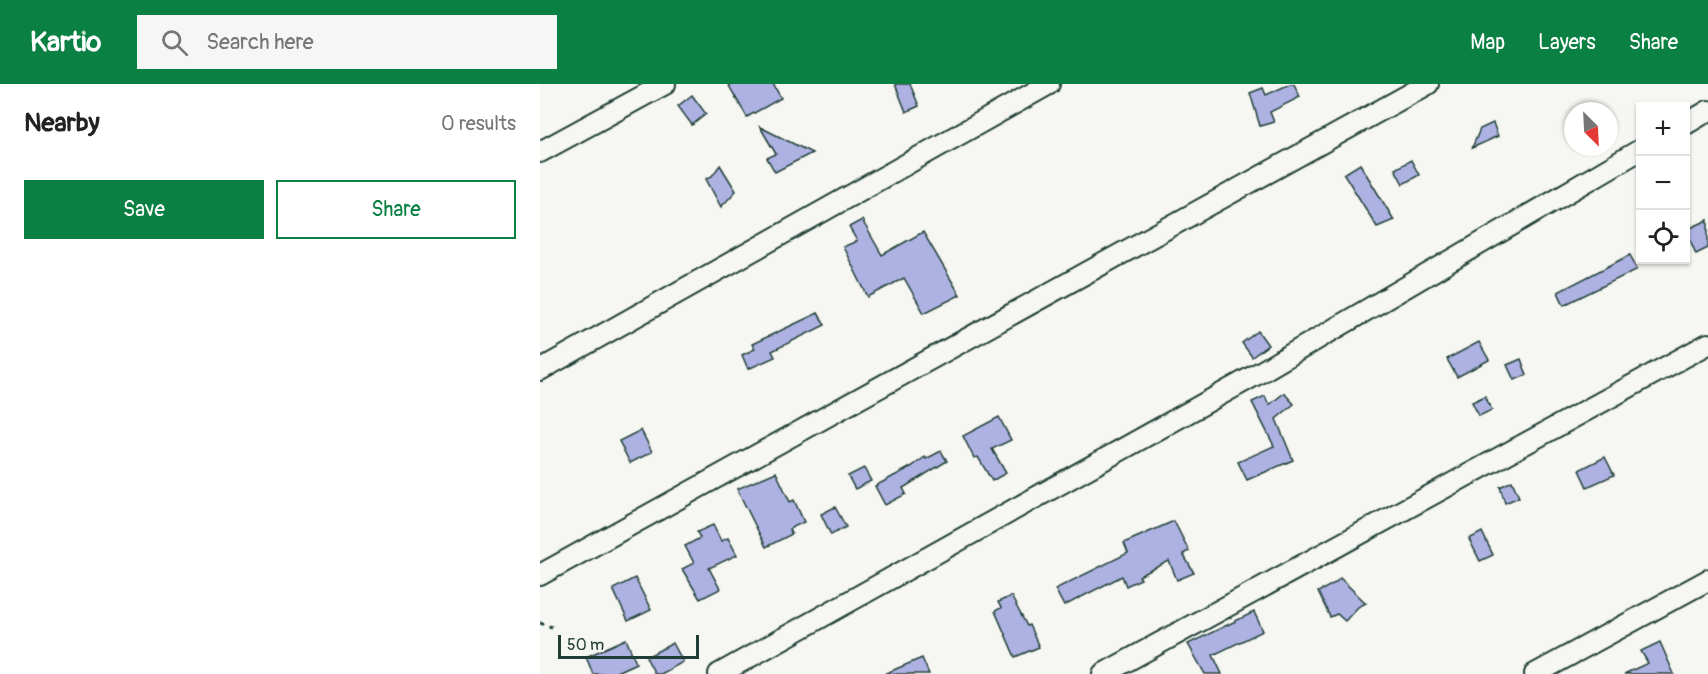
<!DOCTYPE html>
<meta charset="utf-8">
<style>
body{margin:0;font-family:Pangolin,sans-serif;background:#f6f6f6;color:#222}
.controls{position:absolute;right:18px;top:18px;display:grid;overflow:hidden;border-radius:0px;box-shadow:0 2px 4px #0004}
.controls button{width:54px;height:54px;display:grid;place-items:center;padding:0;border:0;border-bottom:2px solid #e0e0e0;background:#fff;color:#222;font:30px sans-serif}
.compass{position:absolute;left:1024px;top:18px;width:54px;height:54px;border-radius:50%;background:#fff;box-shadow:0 2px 4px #0004;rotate:156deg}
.scale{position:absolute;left:18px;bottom:15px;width:141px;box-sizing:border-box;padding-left:6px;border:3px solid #1f3d34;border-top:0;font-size:16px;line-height:21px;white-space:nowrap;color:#1f3d34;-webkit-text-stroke:4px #f6f6f2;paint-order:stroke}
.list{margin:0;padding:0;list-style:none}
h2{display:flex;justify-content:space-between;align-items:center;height:78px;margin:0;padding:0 24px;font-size:26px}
h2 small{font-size:20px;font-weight:400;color:#767676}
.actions{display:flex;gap:12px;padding:18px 24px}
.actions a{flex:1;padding:14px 0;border:2px solid #0b8043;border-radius:0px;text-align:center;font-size:21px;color:#0b8043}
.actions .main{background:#0b8043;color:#fff}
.icon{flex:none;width:33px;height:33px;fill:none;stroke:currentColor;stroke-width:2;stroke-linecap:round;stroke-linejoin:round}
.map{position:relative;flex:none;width:1168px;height:590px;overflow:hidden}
header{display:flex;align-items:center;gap:36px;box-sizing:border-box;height:84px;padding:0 30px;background:#0b8043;color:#fff}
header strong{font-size:28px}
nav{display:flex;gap:33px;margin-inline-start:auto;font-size:21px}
.search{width:420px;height:54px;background:#f6f6f6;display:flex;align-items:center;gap:15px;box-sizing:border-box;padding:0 21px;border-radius:0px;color:#767676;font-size:22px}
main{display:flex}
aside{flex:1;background:#fff}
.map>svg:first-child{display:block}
.building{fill:#adb2e3;stroke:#1f3d34;stroke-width:1.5}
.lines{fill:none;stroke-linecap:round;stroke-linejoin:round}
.minor-casing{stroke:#1f3d34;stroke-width:24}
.path{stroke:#1f3d34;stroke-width:3;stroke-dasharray:4.5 4.5;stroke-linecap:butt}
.minor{stroke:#f6f6f2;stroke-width:20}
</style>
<header>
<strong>Kartio</strong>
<div class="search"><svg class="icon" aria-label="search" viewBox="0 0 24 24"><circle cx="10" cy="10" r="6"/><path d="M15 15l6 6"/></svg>Search here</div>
<nav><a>Map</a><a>Layers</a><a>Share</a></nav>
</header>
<main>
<aside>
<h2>Nearby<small>0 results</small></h2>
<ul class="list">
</ul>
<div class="actions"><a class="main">Save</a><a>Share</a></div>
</aside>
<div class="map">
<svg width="1168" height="590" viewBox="0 0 1168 590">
<rect width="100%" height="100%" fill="#f6f6f2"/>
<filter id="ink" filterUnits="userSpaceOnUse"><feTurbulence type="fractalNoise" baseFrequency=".0167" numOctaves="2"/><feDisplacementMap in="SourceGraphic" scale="12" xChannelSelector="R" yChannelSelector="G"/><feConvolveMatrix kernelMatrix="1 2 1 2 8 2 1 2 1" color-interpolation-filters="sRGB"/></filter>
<g filter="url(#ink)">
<g class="building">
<polygon points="188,0 233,0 241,14 207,33"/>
<polygon points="355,0 370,0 379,22 366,28"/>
<polygon points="750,0 754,0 760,13 730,28 734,38 720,42 710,9 723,4 726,11"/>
<polygon points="152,11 166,30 152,41 138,22"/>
<polygon points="953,39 958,52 932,64 940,45"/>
<polygon points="220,43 272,69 235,88 227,74 236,70"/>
<polygon points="871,76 879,91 863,100 855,85"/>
<polygon points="820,80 854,136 837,143 804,90"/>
<polygon points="180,81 196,107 181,123 166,95 172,92"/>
<polygon points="322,136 342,171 383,148 420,211 384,229 364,194 328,213 303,163 317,157 309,143"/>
<polygon points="1168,136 1168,164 1156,170 1146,146"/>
<polygon points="1090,171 1097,184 1096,186 1024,221 1018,208"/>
<polygon points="278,229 285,241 232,267 235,273 208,285 202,271 215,265 212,260"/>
<polygon points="718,247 728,261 712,273 702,259"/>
<polygon points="939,258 949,276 917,293 907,275"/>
<polygon points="981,275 987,291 974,296 967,281"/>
<polygon points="744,309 754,320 736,335 753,376 707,396 698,378 734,362 712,318 725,312 729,321"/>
<polygon points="945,312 952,326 939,332 932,318"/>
<polygon points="459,333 471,356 452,365 466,389 452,397 438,373 434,374 423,352"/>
<polygon points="101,346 112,368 90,379 79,357"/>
<polygon points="401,367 407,377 363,404 366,410 345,421 335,402 371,383 385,373 386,375"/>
<polygon points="1065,373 1074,391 1047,403 1039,386"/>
<polygon points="324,384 331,397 315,405 308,392"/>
<polygon points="236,388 250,418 254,416 264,438 249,445 252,450 226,463 197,405"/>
<polygon points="972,397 979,413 965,419 960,403"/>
<polygon points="295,423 306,443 291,451 281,430"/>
<polygon points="634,437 649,467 643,470 654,489 637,496 629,477 599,492 601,495 586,502 582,492 524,522 515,505 588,469 584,459"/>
<polygon points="173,441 181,457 188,454 197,471 169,484 180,505 160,515 142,485 154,479 145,462 160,454 157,448"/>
<polygon points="942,448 953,471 940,477 929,455"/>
<polygon points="95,494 111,526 88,537 73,505"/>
<polygon points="800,494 826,519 818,523 805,537 797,530 790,533 778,508 795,499"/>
<polygon points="471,512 487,542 489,541 499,563 475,573 455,527 461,524 458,518"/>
<polygon points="714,528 723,547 673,571 682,590 665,590 648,560"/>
<polygon points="86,555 96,579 72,590 53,590 46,573"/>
<polygon points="1120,558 1134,590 1084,590 1108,579 1101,567"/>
<polygon points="133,559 143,578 121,590 115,590 106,573"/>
<polygon points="382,574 389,590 344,590"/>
</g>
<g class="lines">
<g class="minor-casing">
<g id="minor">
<polyline points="1146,40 1168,27"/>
<polyline points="0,68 125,0"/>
<polyline points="0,286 509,0"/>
<polyline points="0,491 888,0"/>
<polyline points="179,590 719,289 1100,66"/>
<polyline points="563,590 1168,260"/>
<polyline points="995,590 1168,496"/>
</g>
</g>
<polyline class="path" points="0,539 12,543"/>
<use href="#minor" class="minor"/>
</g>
</g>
</svg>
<div class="controls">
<button>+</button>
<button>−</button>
<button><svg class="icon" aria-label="locate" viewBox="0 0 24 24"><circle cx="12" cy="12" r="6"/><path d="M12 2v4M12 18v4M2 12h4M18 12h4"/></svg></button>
</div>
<svg class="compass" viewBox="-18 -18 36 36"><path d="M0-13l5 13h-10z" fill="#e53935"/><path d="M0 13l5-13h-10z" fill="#767676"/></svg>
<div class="scale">50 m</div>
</div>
</main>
